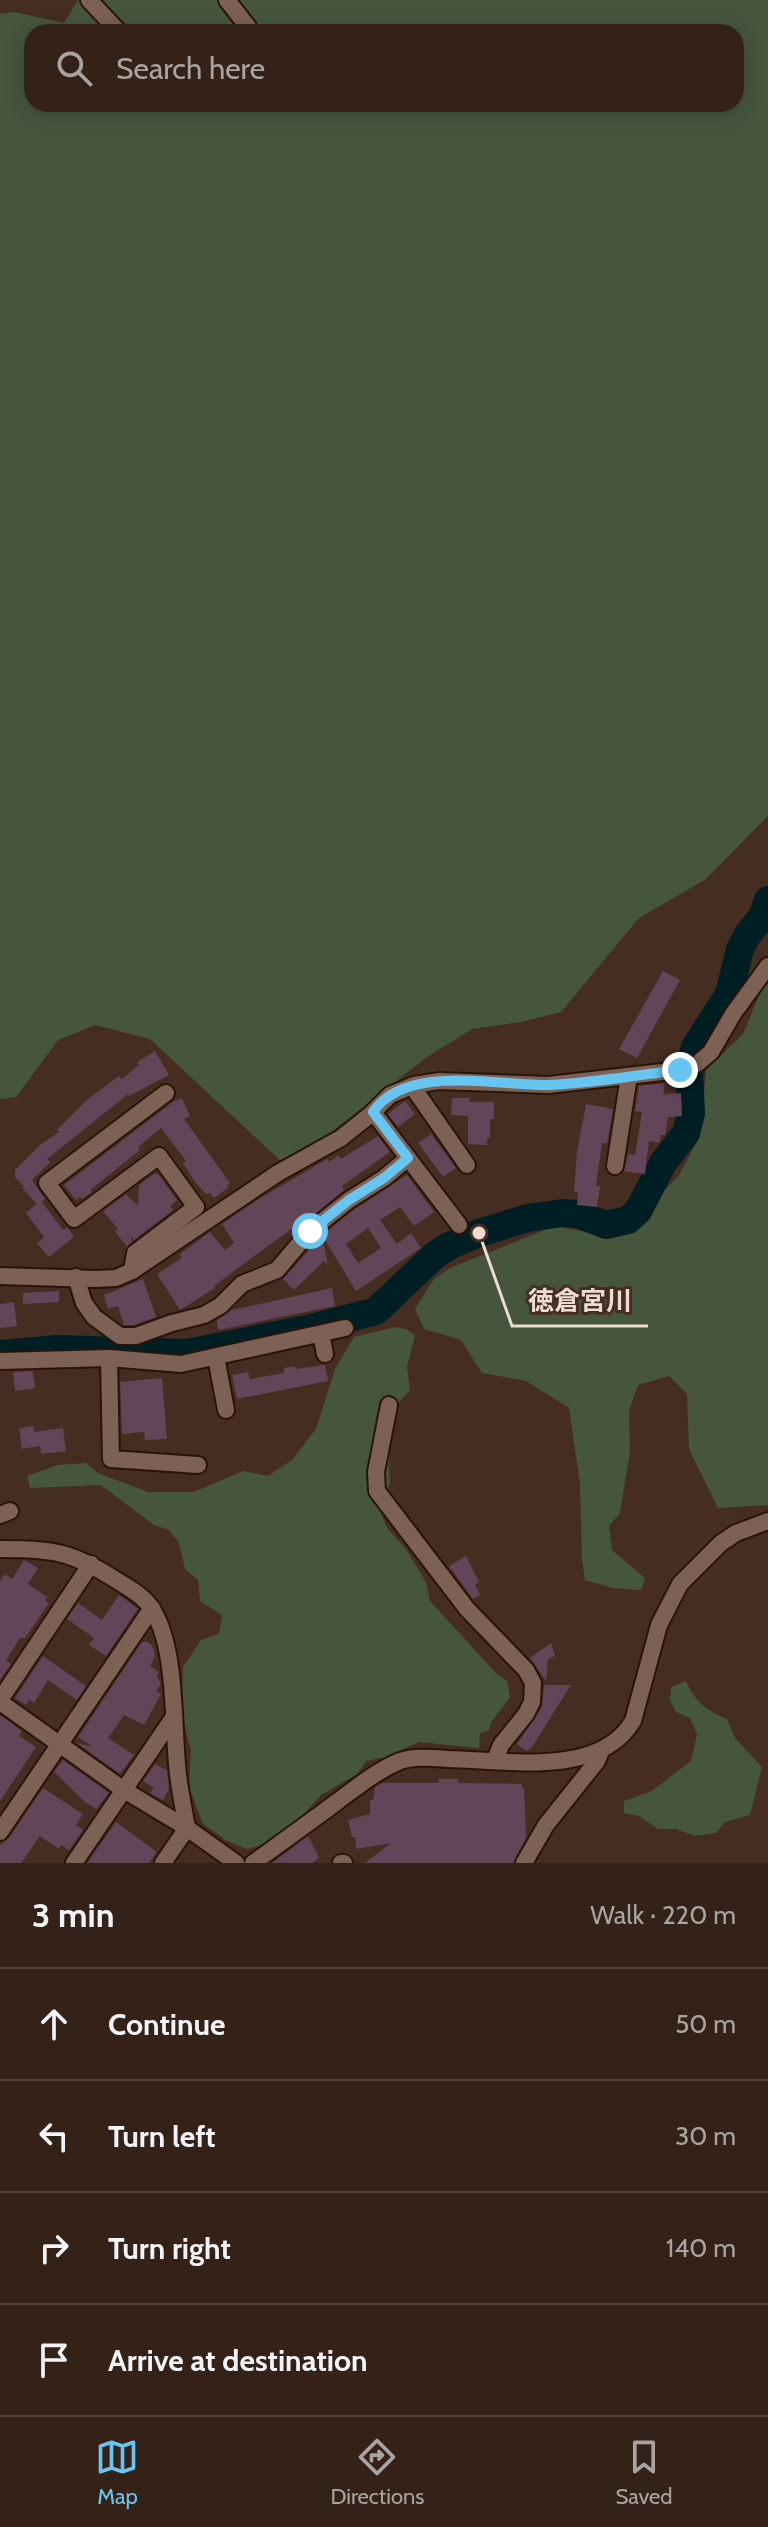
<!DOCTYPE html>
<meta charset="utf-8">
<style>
body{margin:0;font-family:Cabin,"Noto Sans JP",sans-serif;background:#3c2a22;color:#f1f3f6}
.stop{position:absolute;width:24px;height:24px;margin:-18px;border:6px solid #68c4f0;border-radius:50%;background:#fff}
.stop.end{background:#68c4f0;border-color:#fff;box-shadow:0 2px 8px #0008}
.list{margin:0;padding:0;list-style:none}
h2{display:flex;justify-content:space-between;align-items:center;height:104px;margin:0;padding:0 32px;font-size:34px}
h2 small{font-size:26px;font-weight:400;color:#a9a4a2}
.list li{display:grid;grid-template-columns:52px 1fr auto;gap:24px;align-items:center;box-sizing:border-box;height:112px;padding:0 32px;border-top:2px solid #4e3f38}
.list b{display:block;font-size:30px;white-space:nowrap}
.list em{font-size:26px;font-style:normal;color:#a9a4a2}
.icon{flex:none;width:44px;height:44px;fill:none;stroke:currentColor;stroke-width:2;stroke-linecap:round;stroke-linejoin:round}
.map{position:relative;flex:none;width:768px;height:1863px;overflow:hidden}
.search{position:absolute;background:#342219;box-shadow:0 4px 20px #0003;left:24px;right:24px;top:24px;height:88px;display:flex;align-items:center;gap:20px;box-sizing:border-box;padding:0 28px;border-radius:24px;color:#a9a4a2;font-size:30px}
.sheet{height:552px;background:#342219}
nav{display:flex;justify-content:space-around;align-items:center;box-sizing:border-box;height:112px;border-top:2px solid #4e3f38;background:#342219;font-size:22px;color:#a9a4a2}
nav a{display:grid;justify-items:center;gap:4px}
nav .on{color:#68c4f0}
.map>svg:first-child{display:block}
.green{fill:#46563d;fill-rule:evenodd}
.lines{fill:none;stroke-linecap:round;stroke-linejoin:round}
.river{stroke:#001f25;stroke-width:28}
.building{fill:#624558;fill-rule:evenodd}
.street-casing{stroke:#2a1409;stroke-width:20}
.street{stroke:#7c6154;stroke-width:16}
.route{stroke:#68c4f0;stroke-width:10}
.leader{fill:none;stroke:#ecdcd4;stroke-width:3}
.callout-dot{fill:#ecdcd4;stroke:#452d21;stroke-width:3}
.callout-label{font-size:26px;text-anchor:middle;font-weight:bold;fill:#ecdcd4;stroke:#452d21;stroke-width:6;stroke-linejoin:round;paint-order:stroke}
</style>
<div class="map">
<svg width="768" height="1863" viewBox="0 0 768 1863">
<rect width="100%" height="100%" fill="#452d21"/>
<g class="green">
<path d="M78 0H768V816L706 879 639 918 561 1012 521 1022 472 1029 427 1057 293 1162 285 1165 150 1039 95 1025 58 1040 16 1097 0 1099V14L15 12 64 23ZM32 32H736V104H32Z"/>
<polygon points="768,983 768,1505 718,1508 689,1449 687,1394 669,1376 638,1385 629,1411 630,1451 620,1513 609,1526 612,1550 645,1578 641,1590 613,1588 585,1580 582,1560 580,1484 569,1408 526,1381 482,1373 461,1340 424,1329 415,1309 434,1279 450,1268 555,1226 592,1233 612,1232 650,1219 660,1195 679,1175 700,1136 706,1070 743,1034 761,991"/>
<polygon points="395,1327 406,1329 415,1335 407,1367 410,1390 396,1406 389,1459 390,1484 379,1509 388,1529 405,1548 426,1582 430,1601 495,1672 507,1681 510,1697 492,1721 489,1730 480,1733 479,1748 419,1742 385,1757 366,1761 357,1774 321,1795 293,1826 262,1845 247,1849 227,1841 203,1824 189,1787 191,1750 182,1717 183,1667 201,1640 219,1634 222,1615 200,1601 198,1580 185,1569 179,1543 169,1530 154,1525 101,1485 30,1488 27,1476 58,1465 86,1463 98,1473 148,1492 194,1492 243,1471 268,1476 292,1460 316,1429 335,1369 354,1337"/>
<path d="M686 1681C695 1702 706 1710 727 1719L735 1738 762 1767 750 1815 725 1822 716 1833 695 1836 676 1829H658L639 1816 624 1813V1801L652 1791 691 1761 697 1734 690 1718 676 1712 670 1700 671 1687Z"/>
</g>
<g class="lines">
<polyline class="river" points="0,1354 57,1349 187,1353 307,1329 376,1311 435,1255 447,1247 479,1233 528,1218 562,1213 577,1214 606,1225 628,1220 638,1211 663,1163 686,1133 691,1114 689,1070 695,1047 729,994 740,949 748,934 762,917 768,900"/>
</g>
<g class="building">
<polygon points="663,971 680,980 637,1058 619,1049"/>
<polygon points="155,1051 169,1075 129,1096 128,1094 47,1159 50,1162 32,1180 45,1199 42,1202 63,1230 67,1227 74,1237 49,1257 37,1243 44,1237 26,1213 37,1204 22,1188 24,1186 15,1177 15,1170 40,1145 59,1132 57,1130 88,1099 119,1076 122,1079 139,1065 137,1062"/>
<polygon points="665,1083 663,1094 681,1093 682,1116 668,1117 665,1135 661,1135 659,1143 649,1141 645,1174 624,1171 628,1154 635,1155 642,1112 635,1111 639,1086"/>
<polygon points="182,1098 190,1116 184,1119 230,1183 227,1185 229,1187 214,1198 210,1193 206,1194 195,1182 183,1163 186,1161 161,1128 138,1147 140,1150 90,1190 92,1192 82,1199 80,1197 76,1200 64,1185 173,1102"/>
<polygon points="452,1098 470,1098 469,1102 494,1102 494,1119 490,1119 490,1138 487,1138 487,1145 468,1144 468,1116 451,1115"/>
<polygon points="405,1101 415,1114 398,1127 388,1114"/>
<polygon points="586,1104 613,1109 607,1144 602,1143 596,1186 600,1186 597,1207 577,1205 578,1193 574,1192 577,1152"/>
<polygon points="431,1134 456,1168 443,1177 418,1143"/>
<polygon points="378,1136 390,1152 342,1186 344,1190 299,1227 297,1225 242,1265 214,1286 215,1288 180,1310 157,1274 182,1258 180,1254 210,1232 225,1250 234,1243 222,1224 257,1200 327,1159 329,1162 338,1155 341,1159"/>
<polygon points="154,1174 158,1174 177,1200 170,1206 173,1210 143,1233 134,1240 131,1236 132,1241 127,1247 115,1231 118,1229 103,1211 126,1194 138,1206 139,1185"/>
<path d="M407 1175 434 1212 414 1226 400 1207 380 1220 397 1244 411 1233 421 1248 356 1291 322 1235 355 1209ZM368 1228 381 1248 358 1263 346 1244Z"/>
<polygon points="322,1235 328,1266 324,1261 294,1290 283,1279"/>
<polygon points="143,1279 156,1317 134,1325 124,1325 118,1306 108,1309 104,1295"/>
<polygon points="332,1288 335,1306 218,1330 217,1320 232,1310"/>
<polygon points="59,1291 59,1302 23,1304 23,1293"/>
<polygon points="14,1302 17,1326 0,1328 0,1304"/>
<polygon points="325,1365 328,1381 237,1399 232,1375 248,1372 250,1379 284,1373 284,1368 295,1366 296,1369"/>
<polygon points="33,1371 35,1388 15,1391 13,1372"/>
<polygon points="162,1378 167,1439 145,1440 144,1432 122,1434 120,1382"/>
<polygon points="33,1426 34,1432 63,1428 66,1451 41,1454 40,1446 22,1449 19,1428"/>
<polygon points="466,1556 479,1582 475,1585 480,1595 473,1599 449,1566"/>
<polygon points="24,1560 38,1568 28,1584 47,1597 45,1601 49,1603 25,1638 20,1638 6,1660 11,1664 0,1680 0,1581 5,1574 12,1579"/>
<polygon points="119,1595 138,1609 106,1656 89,1645 94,1638 67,1619 78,1603 102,1620"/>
<polygon points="142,1642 148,1642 153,1647 155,1656 150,1666 159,1672 157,1676 161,1684 156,1691 161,1694 144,1725 124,1715 108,1738 134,1755 120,1774 77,1743 93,1747 78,1737"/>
<polygon points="551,1643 555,1656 548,1659 546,1681 530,1658"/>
<polygon points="43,1656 86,1686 77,1700 48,1680 34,1703 29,1700 26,1705 15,1698"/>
<polygon points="544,1685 571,1685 532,1747 527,1751 517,1744 542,1707"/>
<polygon points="0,1715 22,1731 19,1736 36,1747 0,1801"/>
<polygon points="63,1760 109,1793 96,1809 85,1802 54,1772"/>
<polygon points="155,1764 167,1770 169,1789 163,1800 150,1793 154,1788 143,1781"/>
<polygon points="439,1779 458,1779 458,1783 522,1784 522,1788 524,1788 526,1838 513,1863 365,1863 391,1843 356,1849 355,1837 352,1837 348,1820 370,1814 370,1800 373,1800 375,1787 382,1783 438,1783"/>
<polygon points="43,1788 83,1814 76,1825 83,1830 69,1850 61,1845 59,1849 40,1836 21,1863 0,1863 0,1845 9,1838"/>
<polygon points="116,1822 157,1852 149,1863 87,1863"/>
<polygon points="308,1836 319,1857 313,1863 272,1863"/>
</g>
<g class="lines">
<g class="street-casing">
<g id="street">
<polyline points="89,0 119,32"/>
<polyline points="227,0 248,27 249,32"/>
<polyline points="412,1086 467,1165"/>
<polyline points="373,1112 459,1225"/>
<polyline points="615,1166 629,1076"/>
<polyline points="132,1271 135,1253 196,1207 159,1156 74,1219 47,1183 166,1093"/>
<polyline points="0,1276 95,1279 116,1278 132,1271 278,1173 341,1138 371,1114 390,1095 414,1085 439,1081 548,1085 680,1070 697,1064 711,1052 733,1014 768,966"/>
<polyline points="76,1277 84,1303 94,1317 120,1336 136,1336 172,1323 204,1315 220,1306 242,1284 277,1270 310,1231 349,1200 384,1178 408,1158"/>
<polyline points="321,1334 325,1354"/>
<polyline points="216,1357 226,1410"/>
<polyline points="109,1358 111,1459 198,1465"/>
<polyline points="0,1361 109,1358 181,1364 345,1328"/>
<polyline points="389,1405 376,1472 377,1491 467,1609 526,1670 533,1683 532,1702 526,1714 501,1745 495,1760"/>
<polyline points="0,1515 10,1511"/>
<path d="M0 1549C52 1549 71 1551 116 1580 127 1587 141 1594 150 1606 178 1645 172 1726 178 1774 180 1792 184 1810 187 1828L163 1863"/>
<polyline points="0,1700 91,1564"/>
<polyline points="0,1702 124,1790 187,1828 236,1863"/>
<polyline points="0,1832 152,1608"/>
<polyline points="74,1863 173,1718"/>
<path d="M253 1863C282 1842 310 1822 338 1801 357 1787 378 1770 400 1761 415 1756 434 1758 449 1759 506 1760 599 1778 633 1721L659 1625 680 1584 721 1543 736 1533 768 1521"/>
<polyline points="341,1863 344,1863"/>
<polyline points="524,1863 546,1825 597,1761 601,1751"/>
</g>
</g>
<use href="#street" class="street"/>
</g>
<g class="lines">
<path class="route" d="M310 1231 349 1200 384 1178 408 1158 373 1112C406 1063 499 1086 550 1085 593 1083 637 1075 680 1070"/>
</g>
<path class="leader" d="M479 1233L512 1326H648"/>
<circle class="callout-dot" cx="479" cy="1233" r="8"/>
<g class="callout-label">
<text x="580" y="1310">徳倉宮川</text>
</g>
</svg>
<div class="stop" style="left:310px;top:1231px"></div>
<div class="stop end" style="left:680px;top:1070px"></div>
<div class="search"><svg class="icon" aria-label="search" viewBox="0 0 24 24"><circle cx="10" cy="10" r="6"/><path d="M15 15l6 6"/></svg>Search here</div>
</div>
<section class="sheet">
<h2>3 min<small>Walk · 220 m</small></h2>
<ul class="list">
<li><svg class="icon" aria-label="ahead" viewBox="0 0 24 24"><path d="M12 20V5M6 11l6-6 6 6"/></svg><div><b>Continue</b></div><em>50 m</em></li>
<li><svg class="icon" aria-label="left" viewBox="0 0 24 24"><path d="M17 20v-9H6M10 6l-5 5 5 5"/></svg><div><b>Turn left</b></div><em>30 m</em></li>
<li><svg class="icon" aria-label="right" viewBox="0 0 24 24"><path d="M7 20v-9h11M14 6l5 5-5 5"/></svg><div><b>Turn right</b></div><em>140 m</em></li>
<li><svg class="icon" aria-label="arrive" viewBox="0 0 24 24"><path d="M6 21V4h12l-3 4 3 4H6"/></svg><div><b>Arrive at destination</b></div></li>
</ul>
</section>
<nav>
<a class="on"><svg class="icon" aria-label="map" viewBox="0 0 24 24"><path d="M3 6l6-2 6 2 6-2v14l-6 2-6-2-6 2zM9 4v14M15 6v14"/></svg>Map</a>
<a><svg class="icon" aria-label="directions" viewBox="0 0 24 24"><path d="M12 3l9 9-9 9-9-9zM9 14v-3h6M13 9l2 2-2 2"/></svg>Directions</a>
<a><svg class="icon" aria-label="saved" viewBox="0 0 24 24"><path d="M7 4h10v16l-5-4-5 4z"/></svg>Saved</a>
</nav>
